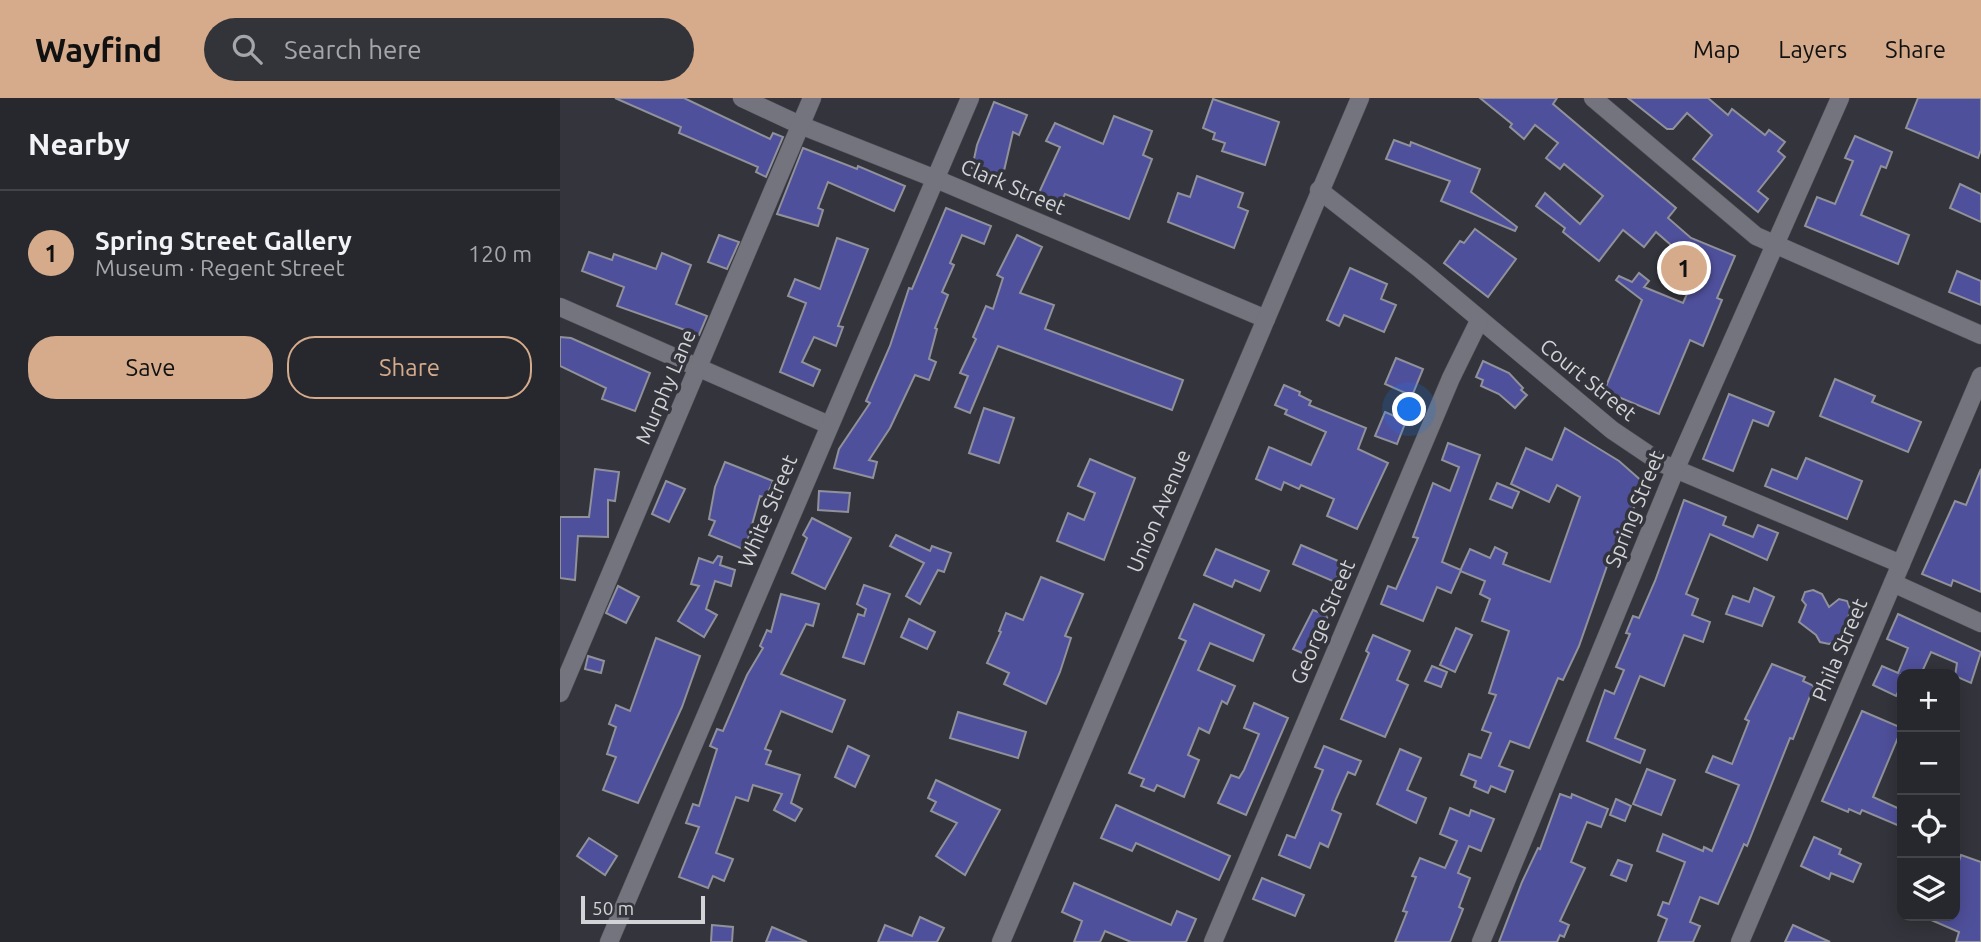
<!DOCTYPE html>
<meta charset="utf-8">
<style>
body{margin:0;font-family:Ubuntu,sans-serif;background:#333439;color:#f1f3f6}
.controls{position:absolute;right:21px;bottom:21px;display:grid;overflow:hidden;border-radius:14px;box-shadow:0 4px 18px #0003}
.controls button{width:63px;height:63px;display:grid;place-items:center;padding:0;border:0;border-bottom:2px solid #434449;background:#27282d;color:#f1f3f6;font:35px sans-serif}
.scale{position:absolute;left:21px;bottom:18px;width:124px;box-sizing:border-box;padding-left:7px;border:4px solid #d2d3d7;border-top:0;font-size:19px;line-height:24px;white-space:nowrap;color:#d2d3d7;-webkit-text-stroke:5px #34353c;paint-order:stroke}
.you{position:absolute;left:850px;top:312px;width:24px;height:24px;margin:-18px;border:5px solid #fff;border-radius:50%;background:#1a73e8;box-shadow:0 0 0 10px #1a73e833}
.badge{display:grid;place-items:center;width:46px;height:46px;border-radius:50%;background:#d6ab8b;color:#111;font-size:23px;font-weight:700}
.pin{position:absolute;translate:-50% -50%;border:4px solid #fff;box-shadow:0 2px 7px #0006}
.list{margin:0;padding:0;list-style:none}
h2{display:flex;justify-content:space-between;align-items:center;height:91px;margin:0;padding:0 28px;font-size:30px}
h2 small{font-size:23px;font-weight:400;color:#a4a6aa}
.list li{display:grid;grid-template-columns:46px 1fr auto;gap:21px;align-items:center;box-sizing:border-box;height:126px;padding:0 28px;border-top:2px solid #434449}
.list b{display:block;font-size:26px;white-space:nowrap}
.list p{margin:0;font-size:23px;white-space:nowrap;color:#a4a6aa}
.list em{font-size:23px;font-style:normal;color:#a4a6aa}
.actions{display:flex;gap:14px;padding:21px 28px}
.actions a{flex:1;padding:16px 0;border:2px solid #d6ab8b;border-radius:28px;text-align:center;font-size:24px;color:#d6ab8b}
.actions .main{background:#d6ab8b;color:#111}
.icon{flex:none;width:38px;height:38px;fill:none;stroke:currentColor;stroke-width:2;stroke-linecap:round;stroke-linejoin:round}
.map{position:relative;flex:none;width:1421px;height:844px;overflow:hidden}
header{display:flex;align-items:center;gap:42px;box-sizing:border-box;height:98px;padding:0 35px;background:#d6ab8b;color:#111}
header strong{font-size:33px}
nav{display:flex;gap:38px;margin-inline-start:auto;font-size:24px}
.search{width:490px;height:63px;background:#333439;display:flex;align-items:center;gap:18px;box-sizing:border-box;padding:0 24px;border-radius:38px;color:#a4a6aa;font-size:26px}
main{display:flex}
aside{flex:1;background:#27282d}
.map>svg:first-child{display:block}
.building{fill:#4f509b;stroke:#90919a;stroke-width:2}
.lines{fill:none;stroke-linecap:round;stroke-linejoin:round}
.minor-casing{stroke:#525359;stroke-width:19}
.secondary-casing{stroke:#525359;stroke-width:19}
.minor{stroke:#73747d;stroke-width:18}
.secondary{stroke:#73747d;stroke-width:18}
.labels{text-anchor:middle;stroke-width:7;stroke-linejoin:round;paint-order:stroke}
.street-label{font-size:21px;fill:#d2d3d7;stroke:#34353c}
</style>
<header>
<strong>Wayfind</strong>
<div class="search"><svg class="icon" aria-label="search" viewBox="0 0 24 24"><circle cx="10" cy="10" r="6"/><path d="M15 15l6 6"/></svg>Search here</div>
<nav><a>Map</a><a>Layers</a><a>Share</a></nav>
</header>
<main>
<aside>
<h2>Nearby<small></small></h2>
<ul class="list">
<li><span class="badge">1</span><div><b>Spring Street Gallery</b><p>Museum · Regent Street</p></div><em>120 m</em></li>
</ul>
<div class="actions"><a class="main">Save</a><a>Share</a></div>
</aside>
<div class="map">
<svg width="1421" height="844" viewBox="0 0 1421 844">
<rect width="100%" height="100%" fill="#34353c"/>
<g class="building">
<polygon points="55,0 124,0 210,41 213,35 223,39 206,79 196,74 198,69 119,35 121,29"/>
<polygon points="920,0 997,0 993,6 1116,110 1108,120 1131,140 1175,158 1157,200 1162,202 1143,248 1130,242 1099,316 1044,293 1082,202 1056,182 1059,178 1072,184 1079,175 1089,183 1084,189 1123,205 1140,167 1127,161 1096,134 1084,149 1063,132 1039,163 1003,134 1005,130 976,108 985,95 1020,126 1043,98 1004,66 1000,71 986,60 998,45 975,27 964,41 950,29 952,26"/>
<polygon points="1068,0 1148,0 1168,17 1172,11 1205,37 1209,32 1225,44 1218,53 1225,59 1198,93 1208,101 1198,114 1133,61 1152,37 1127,15 1113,31 1107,31"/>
<polygon points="1358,0 1421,0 1421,52 1418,60 1346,30"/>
<polygon points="653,1 719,24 705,67 662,53 665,45 653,41 655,35 643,30"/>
<polygon points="434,4 467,17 459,37 453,34 443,77 412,70 417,47"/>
<polygon points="554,18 592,33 583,57 592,61 569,121 505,96 499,109 477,99 500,49 486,43 495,25 543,46"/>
<polygon points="1295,38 1332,54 1326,70 1321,68 1301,117 1349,137 1338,166 1245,128 1257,99 1275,106 1293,63 1285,60"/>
<polygon points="834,42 850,48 851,44 920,71 911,94 957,129 955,133 881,103 890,83 826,61"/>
<polygon points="243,50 297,71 298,68 345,88 334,113 268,84 258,110 263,112 258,128 217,116"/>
<polygon points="637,78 683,95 678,109 688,113 674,150 608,124 618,95 630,99"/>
<polygon points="1400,86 1421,96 1421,124 1390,110"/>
<polygon points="386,110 431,128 424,146 402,137 390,165 394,167 382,194 388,197 375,230 377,231 369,261 376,264 369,282 355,277 330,330 309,362 317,364 313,380 274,370 279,351 310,305 306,303 330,248 349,190 352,191"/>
<polygon points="915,131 956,161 928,199 884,165 900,143 904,145"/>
<polygon points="159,137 179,144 167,171 148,164"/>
<polygon points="457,137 482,149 460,195 494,207 485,231 623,282 612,312 438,248 410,315 395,309 408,278 400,275 416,241 413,239 426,208 433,211 443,180 437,177"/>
<polygon points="277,140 308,151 278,228 283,229 276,248 254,239 242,264 260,272 253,288 220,274 246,205 228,198 235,181 260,191"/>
<polygon points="29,154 52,162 54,156 96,171 102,155 131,167 116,206 147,218 139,237 57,208 64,189 22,173"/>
<polygon points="790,170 827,186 821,201 836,207 824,234 784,217 779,228 767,222"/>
<polygon points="1397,173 1421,183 1421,207 1389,194"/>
<polygon points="0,239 11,240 90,275 75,313 42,301 46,290 0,268"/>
<polygon points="836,260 863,271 852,298 825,286"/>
<polygon points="923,263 949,275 963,290 961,292 967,297 955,310 939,296 921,288 923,282 916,279"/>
<polygon points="1275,281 1315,298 1312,304 1361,324 1348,354 1260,318"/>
<polygon points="724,287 740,294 739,297 751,303 749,307 806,330 798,351 828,365 797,431 767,418 774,401 741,387 739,391 724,384 721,392 696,381 709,349 751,367 766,334 725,316 727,312 715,307"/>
<polygon points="1169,296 1214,314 1208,328 1193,322 1173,373 1143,361"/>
<polygon points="424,310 454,320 439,365 409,355"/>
<polygon points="825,314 846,323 837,346 815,338"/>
<polygon points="1005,330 1059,363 1084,385 1058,449 1054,448 1019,548 1003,582 998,580 969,650 950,643 939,668 953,673 945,694 931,688 928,695 914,689 916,683 901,677 909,656 921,660 931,635 922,632 936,597 929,595 949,533 922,523 930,501 920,496 925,483 900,473 910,451 930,460 935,449 947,455 943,466 990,484 1020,399 997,387 989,404 951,386 966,350 992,362"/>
<polygon points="888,345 920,357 882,464 901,472 891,495 877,489 863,523 821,506 828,488 836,491 858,440 853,439 873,385 890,393 899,369 882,362"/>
<polygon points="1246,360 1302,383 1287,421 1205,388 1212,371 1237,381"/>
<polygon points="530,361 575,380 544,462 497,443 508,415 524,422 535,395 518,388"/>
<polygon points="165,364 213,383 206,400 200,398 185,452 149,437 155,423 149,421 155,389"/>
<polygon points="35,371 59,374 55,403 48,402 48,439 18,438 15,482 0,480 0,419 29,419"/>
<polygon points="1421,371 1421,494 1393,482 1391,488 1362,476 1395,403 1406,407"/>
<polygon points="106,383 125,391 109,424 92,416"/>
<polygon points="937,385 959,394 952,410 930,401"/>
<polygon points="259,393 290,395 288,414 258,412"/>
<polygon points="1124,402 1166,419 1163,427 1193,439 1198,427 1218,435 1207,462 1150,436 1126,496 1138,501 1132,517 1150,524 1143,544 1124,537 1104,588 1080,578 1055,640 1085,652 1080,665 1027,643 1045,592 1054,596 1064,572 1056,569 1070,536 1066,535 1073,518 1079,520 1095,483"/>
<polygon points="252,420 291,440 265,491 232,475 247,440 243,437"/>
<polygon points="336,437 370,453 372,448 391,455 384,474 378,472 360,506 346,498 364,465 330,448"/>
<polygon points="741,447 783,465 775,484 733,466"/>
<polygon points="656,451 709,473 700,493 675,482 672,489 644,477"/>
<polygon points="158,458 162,459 160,467 175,472 171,488 155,483 146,511 157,517 144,539 118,523 139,488 131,486 139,460 153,465"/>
<polygon points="481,479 523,496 505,538 511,540 500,574 486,606 444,586 449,575 427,565 441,534 439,533 446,515 463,522"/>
<polygon points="304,487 330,496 304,566 283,559 298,516 304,518 306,511 297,506"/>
<polygon points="58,488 79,499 66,525 46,515"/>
<polygon points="1194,490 1214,499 1202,528 1166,516 1173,498 1189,504"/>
<polygon points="1253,492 1262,496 1269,509 1279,501 1287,503 1291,513 1277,543 1269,546 1260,544 1256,537 1239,524 1246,507 1242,502 1245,494"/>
<polygon points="221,496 259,506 253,528 246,526 221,576 285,602 272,634 221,613 205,651 211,653 206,666 240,677 231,705 242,711 235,723 214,712 222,696 193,687 188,703 176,699 156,755 173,761 164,783 153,778 148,790 119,779 139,729 126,725 133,706 139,708 157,651 150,648 157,631 163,633 187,577 203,550 200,548 207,532 211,534"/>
<polygon points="634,506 704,537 693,563 650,545 638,572 675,588 667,606 662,603 649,635 639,630 628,657 639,662 624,699 597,687 594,693 581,688 584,681 569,675 626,543 619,540"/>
<polygon points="753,512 768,518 751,559 733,551"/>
<polygon points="1338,516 1421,554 1411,585 1395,578 1397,565 1371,554 1361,576 1341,576 1342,594 1339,592 1336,598 1313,587 1322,568 1338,575 1348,550 1327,541"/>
<polygon points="349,521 375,534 367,551 341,539"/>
<polygon points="896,530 912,537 895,574 880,567"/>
<polygon points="813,537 850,553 837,582 848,587 825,639 781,621 809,555 806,553"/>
<polygon points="96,540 140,558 122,609 78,705 43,692 56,659 47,656 56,629 49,626 56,607 70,613"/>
<polygon points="28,558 44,563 41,575 25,571"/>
<polygon points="1212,566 1245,579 1243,583 1254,588 1233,641 1230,640 1187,748 1184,746 1158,806 1140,799 1130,824 1140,828 1133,844 1098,844 1107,821 1098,817 1103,804 1109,806 1125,764 1097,753 1103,736 1143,753 1144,749 1152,753 1179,687 1146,674 1153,658 1172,666 1189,623 1185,621"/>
<polygon points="872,568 887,574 881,589 865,583"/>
<polygon points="694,605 728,620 686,717 658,705 671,677 679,680 684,672 699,636 684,630"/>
<polygon points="1302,613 1342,630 1313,699 1342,712 1342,729 1302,712 1300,716 1289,711 1288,714 1262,703"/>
<polygon points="398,614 466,634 458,660 390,640"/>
<polygon points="288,648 309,658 295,689 275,679"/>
<polygon points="764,648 801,663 795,677 788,674 776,701 772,712 781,716 768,749 760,745 750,770 719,757 727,737 735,740 763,672 755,669"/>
<polygon points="840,651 861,660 847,692 866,700 856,725 817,706"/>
<polygon points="1087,671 1115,682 1101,717 1073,706"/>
<polygon points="376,682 440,712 405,777 376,758 397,725 371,713 376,704 368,700"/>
<polygon points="1000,696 1011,700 1012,696 1048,711 1041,729 1027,724 1011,764 1025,770 1000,823 1009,827 1004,839 1000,837 997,844 939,844 962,784 978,750 980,751"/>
<polygon points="1056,701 1071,708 1065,723 1050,717"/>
<polygon points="556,707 670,758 659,782 576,745 572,753 541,740"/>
<polygon points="890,710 909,718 911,712 934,721 921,753 909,748 898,775 910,780 899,809 903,811 890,844 835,844 847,814 843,813 856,779 852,778 860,760 885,770 897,743 880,736"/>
<polygon points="1254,739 1281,751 1279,756 1301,766 1293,784 1271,775 1269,781 1241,768"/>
<polygon points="29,740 57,758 45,777 17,758"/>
<polygon points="1401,757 1421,764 1421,844 1396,844 1399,834 1362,818 1395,818 1395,775"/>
<polygon points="1058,762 1072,767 1066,783 1051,777"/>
<polygon points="702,780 744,797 735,818 693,801"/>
<polygon points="514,785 611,827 617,813 636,821 626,844 571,844 545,833 540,844 514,844 522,823 502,814"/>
<polygon points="360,819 384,830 377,844 318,844 325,827 352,838"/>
<polygon points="152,827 173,829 172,844 151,844"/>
<polygon points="1233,827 1270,844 1225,844"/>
<polygon points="212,829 247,844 206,844"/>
</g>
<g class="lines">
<g class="minor-casing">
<g id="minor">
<polyline points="182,0 240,27 376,81 706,221"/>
<polyline points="1033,0 1196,138 1421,237"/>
<polyline points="759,92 860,171 1052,332 1101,365 1341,466"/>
<polyline points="0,209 269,327"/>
<polyline points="1333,485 1421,525"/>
<polyline points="0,595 252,0"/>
<polyline points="49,844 410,0"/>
<polyline points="653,844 891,280 919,223"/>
<polyline points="921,844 1116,370 1280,0"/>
<polyline points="1180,844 1421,278"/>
</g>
</g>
<g class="secondary-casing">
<polyline id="secondary" points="441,844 800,0"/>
</g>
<use href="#minor" class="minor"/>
<use href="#secondary" class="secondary"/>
</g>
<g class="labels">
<g class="street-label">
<text transform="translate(453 89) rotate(23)" y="7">Clark Street</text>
<text transform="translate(1028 282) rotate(39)" y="7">Court Street</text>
<text transform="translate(106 289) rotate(-67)" y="7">Murphy Lane</text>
<text transform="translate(1075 411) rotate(-68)" y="7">Spring Street</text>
<text transform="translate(208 413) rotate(-67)" y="7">White Street</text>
<text transform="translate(599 413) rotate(-67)" y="7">Union Avenue</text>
<text transform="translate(763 524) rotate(-67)" y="7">George Street</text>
<text transform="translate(1280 552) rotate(-67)" y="7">Phila Street</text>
</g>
</g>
</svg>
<div class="controls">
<button>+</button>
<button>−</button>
<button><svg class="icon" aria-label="locate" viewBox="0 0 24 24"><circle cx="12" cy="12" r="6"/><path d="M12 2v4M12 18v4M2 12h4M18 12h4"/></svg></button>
<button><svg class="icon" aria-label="layers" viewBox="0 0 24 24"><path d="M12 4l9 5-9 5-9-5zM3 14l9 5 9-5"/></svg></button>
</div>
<div class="scale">50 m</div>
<div class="you"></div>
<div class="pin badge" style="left:1124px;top:170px">1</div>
</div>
</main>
